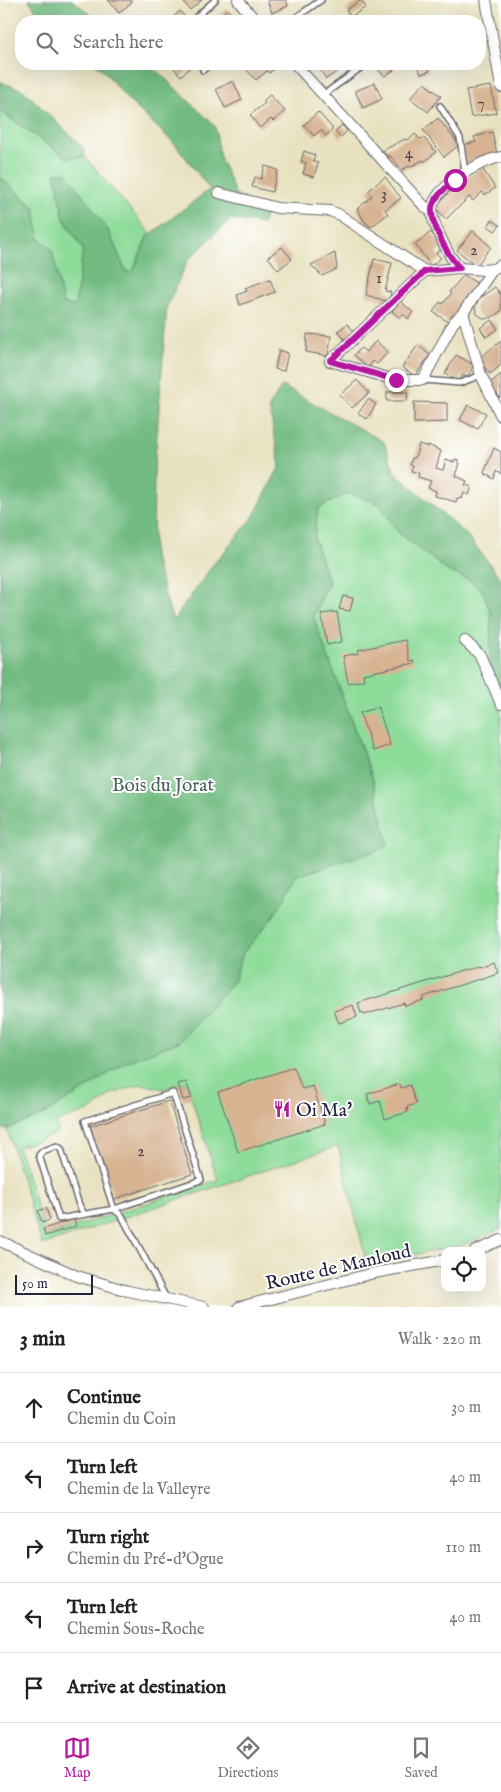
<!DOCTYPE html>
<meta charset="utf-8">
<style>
body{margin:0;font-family:"IM FELL English",serif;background:#f6f6f6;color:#222}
.controls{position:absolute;right:15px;bottom:15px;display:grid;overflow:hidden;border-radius:10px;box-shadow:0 5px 20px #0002}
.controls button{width:45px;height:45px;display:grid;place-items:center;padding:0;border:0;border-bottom:1px solid #e0e0e0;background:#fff;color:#222;font:25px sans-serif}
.scale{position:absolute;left:15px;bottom:12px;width:78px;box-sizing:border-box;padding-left:5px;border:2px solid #22223b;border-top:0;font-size:14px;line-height:18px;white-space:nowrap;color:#22223b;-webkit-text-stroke:4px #fff;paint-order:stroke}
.stop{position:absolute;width:15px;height:15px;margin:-11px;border:4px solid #b5179e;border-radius:50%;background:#fff}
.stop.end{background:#b5179e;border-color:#fff;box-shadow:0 1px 5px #0008}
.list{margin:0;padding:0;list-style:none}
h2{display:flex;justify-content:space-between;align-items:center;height:65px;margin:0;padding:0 20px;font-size:21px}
h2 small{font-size:16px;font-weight:400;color:#767676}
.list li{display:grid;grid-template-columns:32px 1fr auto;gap:15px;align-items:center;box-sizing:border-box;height:70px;padding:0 20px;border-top:1px solid #e0e0e0}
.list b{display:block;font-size:19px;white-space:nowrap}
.list p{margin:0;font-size:16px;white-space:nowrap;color:#767676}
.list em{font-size:16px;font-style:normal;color:#767676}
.icon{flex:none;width:28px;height:28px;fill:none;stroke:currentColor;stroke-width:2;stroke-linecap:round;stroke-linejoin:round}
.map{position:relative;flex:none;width:501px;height:1307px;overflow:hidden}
.search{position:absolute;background:#fff;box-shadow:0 5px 20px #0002;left:15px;right:15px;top:15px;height:55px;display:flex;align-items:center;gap:12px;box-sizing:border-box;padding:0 18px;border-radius:20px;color:#767676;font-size:19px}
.sheet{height:415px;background:#fff}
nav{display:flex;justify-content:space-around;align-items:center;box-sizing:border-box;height:70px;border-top:1px solid #e0e0e0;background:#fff;font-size:14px;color:#767676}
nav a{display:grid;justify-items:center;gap:2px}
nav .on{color:#b5179e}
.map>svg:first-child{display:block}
.green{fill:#8edc9a;stroke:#587f6a;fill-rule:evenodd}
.forest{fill:#72bc82;stroke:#4a6f5e}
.building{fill:#d7b392}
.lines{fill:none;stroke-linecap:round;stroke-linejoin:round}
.service-casing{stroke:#67656a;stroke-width:8}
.minor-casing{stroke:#67656a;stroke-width:12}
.service{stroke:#fff;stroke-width:5}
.minor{stroke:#fff;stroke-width:10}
.route{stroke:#b5179e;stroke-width:6}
.labels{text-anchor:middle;stroke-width:4;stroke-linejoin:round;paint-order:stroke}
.number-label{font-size:16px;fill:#4f4651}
.park-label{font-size:19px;fill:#48635c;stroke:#fff}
.poi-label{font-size:19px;fill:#22223b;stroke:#fff;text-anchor:start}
.street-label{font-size:19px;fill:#22223b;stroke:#fff}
</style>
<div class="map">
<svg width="501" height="1307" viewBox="0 0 501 1307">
<rect width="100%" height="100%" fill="#fff"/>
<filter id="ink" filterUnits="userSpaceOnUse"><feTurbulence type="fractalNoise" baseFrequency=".02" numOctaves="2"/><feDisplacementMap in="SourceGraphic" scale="10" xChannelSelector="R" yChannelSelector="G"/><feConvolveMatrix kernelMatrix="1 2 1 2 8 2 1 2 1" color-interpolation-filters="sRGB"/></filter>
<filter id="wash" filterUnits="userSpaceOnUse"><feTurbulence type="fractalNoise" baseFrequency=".0096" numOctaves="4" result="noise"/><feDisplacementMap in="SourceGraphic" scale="20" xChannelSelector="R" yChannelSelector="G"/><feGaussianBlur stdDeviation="1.12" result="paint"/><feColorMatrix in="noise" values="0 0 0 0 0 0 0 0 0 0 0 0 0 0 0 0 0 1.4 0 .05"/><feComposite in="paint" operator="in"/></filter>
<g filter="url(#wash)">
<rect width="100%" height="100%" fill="#e8e2c0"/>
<g class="green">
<polygon points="0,111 67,158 85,157 151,234 147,237 133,272 126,272 108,230 64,219 83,249 76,306 63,304 52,249 39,239 35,208 0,177"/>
<path d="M349 493 379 503 399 533 448 571 469 580 482 590 491 613 501 692V1229L460 1246 367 1264 338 1146 42 1245 7 1129 43 1115 84 1090 124 1063 180 1041 233 982 243 953 273 917 297 876 378 850 388 844 373 779 313 616 329 582 314 539 318 508ZM186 1082 218 1180 46 1236 18 1147 56 1134 59 1131 56 1122 92 1110 111 1094 142 1084 164 1089Z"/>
</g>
<g class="forest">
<polygon points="29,0 72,0 99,21 43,21"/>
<polygon points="95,64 150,64 215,126 220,158 236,195 265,212 263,224 231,219 188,260 167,306 154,471 153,554 173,621 212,566 252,519 280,466 269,407 282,386 384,442 395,473 467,535 501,579 501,692 490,667 491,613 482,590 469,580 448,571 399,533 378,503 349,493 318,508 314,539 329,582 313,616 373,780 388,844 378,850 297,876 273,917 243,953 233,982 180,1041 124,1063 84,1090 43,1115 7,1129 0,1129 0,177 35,208 39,239 52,249 63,304 75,306 83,249 64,219 55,173 67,173 108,230 126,272 133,272 147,237 210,189 174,143 128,100 103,70"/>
<polygon points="0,80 3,83 23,90 83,147 85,157 67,158 0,111"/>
</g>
<g id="blocks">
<g class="building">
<polygon points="108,0 130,0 132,2 119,13"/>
<polygon points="182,0 202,0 190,10"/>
<polygon points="267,0 286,0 288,6 272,13"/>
<polygon points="361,0 366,7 351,17 346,10"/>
<polygon points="227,9 238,21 213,21"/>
<polygon points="180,11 186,18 183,21 173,21 171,19"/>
<polygon points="170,64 194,64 181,76"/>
<polygon points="250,64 276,64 278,66 269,73 267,71 256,80 245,68"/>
<polygon points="322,64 340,64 343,68 326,79 318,66"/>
<polygon points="383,64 388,64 394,70 385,76 377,69"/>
<polygon points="427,64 430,71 421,74 418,67"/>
<polygon points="233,81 242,100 225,108 216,89"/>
<polygon points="375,83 382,99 363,108 355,91"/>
<polygon points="424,83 441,96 428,112 410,98"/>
<polygon points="491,86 496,113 471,117 466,90"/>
<polygon points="270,95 285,111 273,121 271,119 260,128 250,115 265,103 263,101"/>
<polygon points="318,112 333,129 326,136 321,130 314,136 304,125"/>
<polygon points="438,118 459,145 444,157 423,130"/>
<polygon points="342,125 347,131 340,138 335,131"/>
<polygon points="492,132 497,154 486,156 487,160 467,165 462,145 476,142 474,137"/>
<polygon points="415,134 420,139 424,138 436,152 424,162 423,160 410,167 409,166 402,170 390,156 388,157 382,151 405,139 406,140 411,138"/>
<polygon points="304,151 315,155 313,161 318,163 314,177 303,174 306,163 301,161"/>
<polygon points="265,166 278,170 272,192 252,187 255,177 261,179"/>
<polygon points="482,168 495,188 485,195 482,192 473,201 469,197 446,219 435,207 458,183"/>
<polygon points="385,177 401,198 385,210 388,214 371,227 365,222 357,209 372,196 368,191"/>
<polygon points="492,220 500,225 495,231 488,226"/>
<polygon points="473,231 491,247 476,266 457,250"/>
<polygon points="431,232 443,247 436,253 441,258 431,266 415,244"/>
<polygon points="282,247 292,259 278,270 268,257"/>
<polygon points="335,253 337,269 322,276 311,265"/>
<polygon points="374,259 392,263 385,291 391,292 389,302 366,295"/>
<polygon points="464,275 478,284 450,323 433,312 440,302 443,304 451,293 449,292"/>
<polygon points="270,279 275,292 240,305 237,295 247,291 245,288"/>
<polygon points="495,287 501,295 501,311 491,318 490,316 487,319 483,318 477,314 475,307 476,303 479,301 478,299"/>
<polygon points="400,301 413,312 408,319 403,314 400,318 392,311"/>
<polygon points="492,320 498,329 486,337 480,328"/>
<polygon points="347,324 355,333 345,340 338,331"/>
<polygon points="307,334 331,336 328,356 306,352"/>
<polygon points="376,341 388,352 377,364 373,361 368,368 354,355 361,348 366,352"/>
<polygon points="501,341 501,365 490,374 478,359"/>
<polygon points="418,345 430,355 415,376 402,367"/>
<polygon points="279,350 288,353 284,371 275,369"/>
<polygon points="456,355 474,365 467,377 462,375 459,382 445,374"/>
<polygon points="501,374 501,396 500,398 489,384"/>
<polygon points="357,380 369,393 352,408 340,395"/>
<polygon points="387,392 408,392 407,401 387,401"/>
<polygon points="368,399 376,404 367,419 358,414"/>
<polygon points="414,402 447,403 447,422 414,423"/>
<polygon points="468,405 486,413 478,429 460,420"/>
<polygon points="419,444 428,447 428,445 441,451 436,468 443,470 446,459 454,462 455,459 459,460 458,463 460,463 456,476 467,481 465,485 472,487 469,495 464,493 462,499 457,498 456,502 435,496 436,491 428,488 431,481 418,477 419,473 411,471 413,466 410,465 412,458 415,458"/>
<polygon points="494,448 501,452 501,474 496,471 494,479 484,473"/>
<polygon points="343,596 353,598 350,611 339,609"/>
<polygon points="337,612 342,642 327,645 321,614"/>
<polygon points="405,640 410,661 414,660 415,663 363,674 364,680 348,683 343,656 359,653 358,650"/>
<polygon points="378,707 390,745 373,751 360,713"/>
<polygon points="494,962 498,973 423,997 424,1000 405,1006 404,1003 364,1015 363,1012 361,1013 358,1003 478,966 479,967"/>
<polygon points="353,1005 357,1017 339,1023 334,1011"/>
<polygon points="294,1067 302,1089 313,1086 325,1124 238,1152 218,1092"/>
<polygon points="186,1082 192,1098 183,1100 178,1084"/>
<polygon points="400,1084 401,1088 410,1085 416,1104 407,1107 408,1112 385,1119 380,1101 370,1104 367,1094"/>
<polygon points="169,1101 192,1174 114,1199 90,1126"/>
<polygon points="46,1208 50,1220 42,1223 38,1211"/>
<polygon points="74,1219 76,1226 45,1236 43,1229"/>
</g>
</g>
</g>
<g filter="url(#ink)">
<use href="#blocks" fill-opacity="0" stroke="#67656a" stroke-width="1"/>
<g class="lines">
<g class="service-casing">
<g id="service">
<polyline points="192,21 215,0"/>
<polyline points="291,21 321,0"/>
<polyline points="203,70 210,64"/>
<polyline points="323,95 366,64"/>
<polyline points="440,106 460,138 465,172"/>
<polyline points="423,380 460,383 481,375"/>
<polyline points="84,1214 79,1205 61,1149 57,1146 43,1151 39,1155 59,1219 114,1209 201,1180 173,1093 85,1121 114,1209 122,1216 166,1298"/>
</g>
</g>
<g class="minor-casing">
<g id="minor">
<polyline points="238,0 256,21"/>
<polyline points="486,0 501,87"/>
<polyline points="295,64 424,206 432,212"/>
<polyline points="219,193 277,208 330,211 338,214 425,271"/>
<path d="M460 268C451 260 446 249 441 238 437 229 431 219 432 209 435 186 480 161 501 157"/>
<polyline points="463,313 481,375 501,416"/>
<polyline points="330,361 395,380 423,380 453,323 463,313 493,269"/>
<polyline points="330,361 425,271 460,268 484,270 493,269 501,265"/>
<polyline points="465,641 480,655 501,704"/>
<polyline points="0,1241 77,1276 128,1291 204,1307"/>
<polyline points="475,1251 501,1240"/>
<polyline points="239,1307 374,1273 445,1260"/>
</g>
</g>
<use href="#service" class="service"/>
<use href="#minor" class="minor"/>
</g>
</g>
<g class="lines" filter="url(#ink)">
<path class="route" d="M396 380 330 361 425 271 460 268C449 258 427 219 433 204 437 194 448 186 455 180"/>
</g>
<defs>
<g id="restaurant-bare" transform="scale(1.35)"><path d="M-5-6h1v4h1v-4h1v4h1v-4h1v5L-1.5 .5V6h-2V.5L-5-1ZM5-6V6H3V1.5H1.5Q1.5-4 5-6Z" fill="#b5179e" stroke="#fff" stroke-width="2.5" paint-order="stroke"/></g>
</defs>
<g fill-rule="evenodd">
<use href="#restaurant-bare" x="282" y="1109"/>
</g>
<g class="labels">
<g class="number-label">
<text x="481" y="108">7</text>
<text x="409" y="158">4</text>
<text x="384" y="199">3</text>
<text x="474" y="255">2</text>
<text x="379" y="283">1</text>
<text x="141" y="1156">2</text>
</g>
<g class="park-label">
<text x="163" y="791">Bois du Jorat</text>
</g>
<g class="poi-label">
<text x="296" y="1116">Oi Ma'</text>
</g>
<g class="street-label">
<text transform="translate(338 1266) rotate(-13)" y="7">Route de Manloud</text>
</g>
</g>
</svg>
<div class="controls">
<button><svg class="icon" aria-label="locate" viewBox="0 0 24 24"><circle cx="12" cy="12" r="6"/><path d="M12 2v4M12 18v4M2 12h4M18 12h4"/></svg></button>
</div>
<div class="scale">50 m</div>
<div class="stop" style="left:455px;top:180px"></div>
<div class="stop end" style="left:396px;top:380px"></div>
<div class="search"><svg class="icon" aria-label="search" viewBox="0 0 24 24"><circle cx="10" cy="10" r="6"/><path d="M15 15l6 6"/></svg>Search here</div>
</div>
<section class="sheet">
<h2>3 min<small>Walk · 220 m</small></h2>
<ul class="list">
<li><svg class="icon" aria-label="ahead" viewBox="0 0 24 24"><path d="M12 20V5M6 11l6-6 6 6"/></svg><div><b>Continue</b><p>Chemin du Coin</p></div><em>30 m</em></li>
<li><svg class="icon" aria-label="left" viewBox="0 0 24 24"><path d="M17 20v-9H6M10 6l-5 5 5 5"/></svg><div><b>Turn left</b><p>Chemin de la Valleyre</p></div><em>40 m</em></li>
<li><svg class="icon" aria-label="right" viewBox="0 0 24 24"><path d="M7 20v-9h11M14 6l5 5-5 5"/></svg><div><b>Turn right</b><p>Chemin du Pré-d'Ogue</p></div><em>110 m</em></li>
<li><svg class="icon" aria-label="left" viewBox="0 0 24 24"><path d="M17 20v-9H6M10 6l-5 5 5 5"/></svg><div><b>Turn left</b><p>Chemin Sous-Roche</p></div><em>40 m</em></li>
<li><svg class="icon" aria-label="arrive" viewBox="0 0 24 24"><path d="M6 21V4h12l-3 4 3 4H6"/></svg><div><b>Arrive at destination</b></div></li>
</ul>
</section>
<nav>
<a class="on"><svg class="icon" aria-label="map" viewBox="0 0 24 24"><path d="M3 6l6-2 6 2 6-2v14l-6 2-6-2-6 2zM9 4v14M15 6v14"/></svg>Map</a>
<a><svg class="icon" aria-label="directions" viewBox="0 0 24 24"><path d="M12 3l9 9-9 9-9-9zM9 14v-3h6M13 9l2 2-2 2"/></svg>Directions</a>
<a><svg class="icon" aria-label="saved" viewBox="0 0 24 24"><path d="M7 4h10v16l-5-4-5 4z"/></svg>Saved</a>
</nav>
